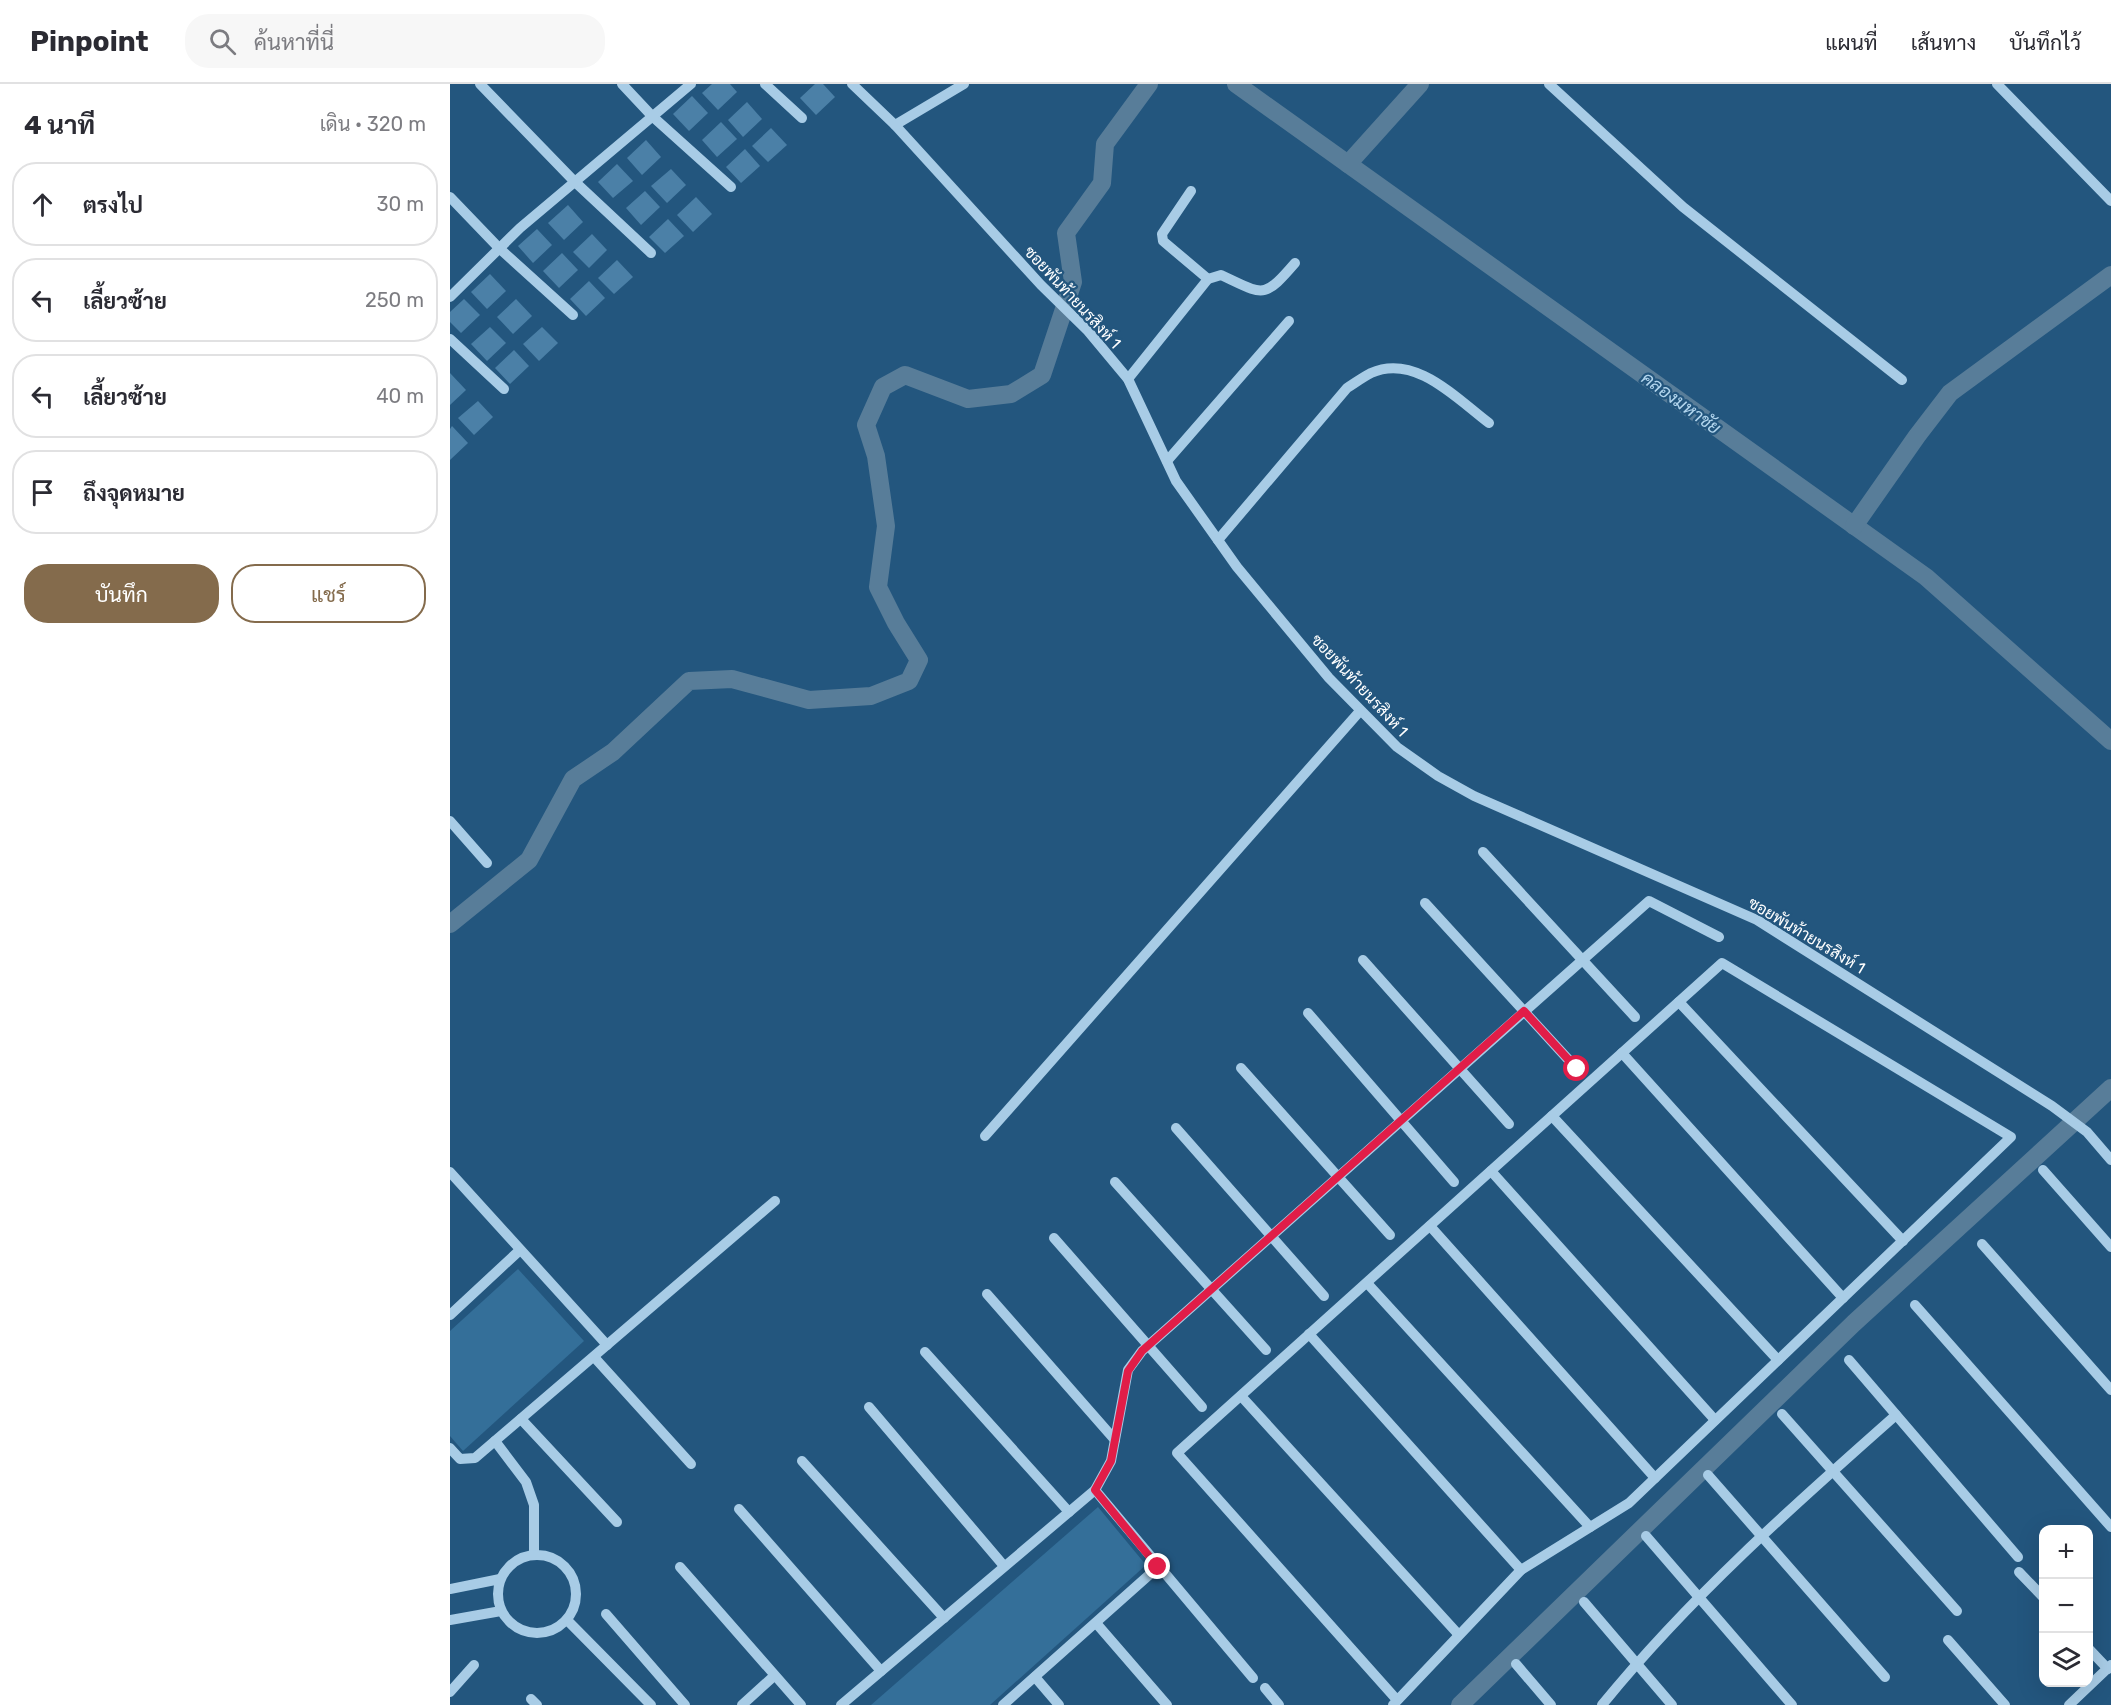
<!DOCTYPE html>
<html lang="th">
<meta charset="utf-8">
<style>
body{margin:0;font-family:Rubik,Sarabun,sans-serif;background:#f7f7f7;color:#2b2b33}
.controls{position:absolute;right:18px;bottom:18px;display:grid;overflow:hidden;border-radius:12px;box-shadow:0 6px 24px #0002}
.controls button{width:54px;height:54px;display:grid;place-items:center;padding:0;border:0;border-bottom:2px solid #e1e1e2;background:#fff;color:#2b2b33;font:30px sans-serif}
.stop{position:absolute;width:18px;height:18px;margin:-14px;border:4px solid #e11d48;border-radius:50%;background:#fff}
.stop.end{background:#e11d48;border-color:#fff;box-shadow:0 2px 6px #0008}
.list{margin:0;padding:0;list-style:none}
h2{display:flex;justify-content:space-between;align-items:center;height:78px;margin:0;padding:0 24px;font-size:26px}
h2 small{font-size:20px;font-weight:400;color:#7c7c81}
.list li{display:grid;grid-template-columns:39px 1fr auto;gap:18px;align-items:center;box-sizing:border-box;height:84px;margin:0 12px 12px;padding:0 12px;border:2px solid #e1e1e2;border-radius:24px}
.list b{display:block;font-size:22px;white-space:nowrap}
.list em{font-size:20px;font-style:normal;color:#7c7c81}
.actions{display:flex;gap:12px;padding:18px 24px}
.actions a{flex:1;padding:14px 0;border:2px solid #846b4c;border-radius:24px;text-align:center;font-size:21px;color:#846b4c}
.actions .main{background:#846b4c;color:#fff}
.icon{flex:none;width:33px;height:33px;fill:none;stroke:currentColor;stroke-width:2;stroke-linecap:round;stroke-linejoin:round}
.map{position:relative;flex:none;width:1661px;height:1621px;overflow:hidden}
header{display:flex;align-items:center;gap:36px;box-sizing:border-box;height:84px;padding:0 30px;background:#fff;border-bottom:2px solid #e1e1e2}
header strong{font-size:28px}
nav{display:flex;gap:33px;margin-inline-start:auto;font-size:21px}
.search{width:420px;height:54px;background:#f7f7f7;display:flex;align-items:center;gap:15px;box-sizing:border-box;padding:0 21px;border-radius:24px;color:#7c7c81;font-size:22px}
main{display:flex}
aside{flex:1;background:#fff}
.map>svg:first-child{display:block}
.green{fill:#346f99}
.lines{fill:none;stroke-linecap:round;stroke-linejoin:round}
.canal{stroke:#587d99;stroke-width:18}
.building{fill:#4b80a7}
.minor{stroke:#a8cce6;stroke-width:10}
.route{stroke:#e11d48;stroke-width:8}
.labels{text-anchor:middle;stroke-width:4.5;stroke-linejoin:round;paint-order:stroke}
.street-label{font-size:16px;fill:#fff;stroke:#23567e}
.water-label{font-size:18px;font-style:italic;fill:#b3d6ee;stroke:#23567e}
</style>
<header>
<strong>Pinpoint</strong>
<div class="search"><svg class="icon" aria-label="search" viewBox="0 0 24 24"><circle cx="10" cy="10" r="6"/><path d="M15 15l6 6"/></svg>ค้นหาที่นี่</div>
<nav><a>แผนที่</a><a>เส้นทาง</a><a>บันทึกไว้</a></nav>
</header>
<main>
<aside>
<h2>4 นาที<small>เดิน · 320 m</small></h2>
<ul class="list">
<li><svg class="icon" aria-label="ahead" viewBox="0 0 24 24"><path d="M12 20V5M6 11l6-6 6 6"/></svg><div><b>ตรงไป</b></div><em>30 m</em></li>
<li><svg class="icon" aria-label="left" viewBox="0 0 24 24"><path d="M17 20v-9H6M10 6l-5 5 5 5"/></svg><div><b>เลี้ยวซ้าย</b></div><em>250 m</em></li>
<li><svg class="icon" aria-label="left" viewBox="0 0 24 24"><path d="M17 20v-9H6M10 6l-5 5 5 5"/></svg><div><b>เลี้ยวซ้าย</b></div><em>40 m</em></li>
<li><svg class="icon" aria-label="arrive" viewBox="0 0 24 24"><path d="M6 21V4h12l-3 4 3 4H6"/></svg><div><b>ถึงจุดหมาย</b></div></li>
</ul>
<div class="actions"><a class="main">บันทึก</a><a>แชร์</a></div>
</aside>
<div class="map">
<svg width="1661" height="1621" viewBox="0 0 1661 1621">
<rect width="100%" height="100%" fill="#23567e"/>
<g class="green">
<polygon points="68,1185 134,1257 13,1367 0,1352 0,1247"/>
<polygon points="648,1423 696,1481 540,1621 421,1621"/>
</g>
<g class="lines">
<g class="canal">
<polyline points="786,0 1476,493 1661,657"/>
<polyline points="898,80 970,0"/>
<polyline points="1404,442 1467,352 1500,309 1661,191"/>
<polyline points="0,840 79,776 123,695 163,668 239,597 282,595 359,616 421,612 459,597 469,576 446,539 428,503 436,442 426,372 416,341 433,303 455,291 518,315 561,310 592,291 623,198 616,149 652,99 655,60 699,0"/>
<polyline points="1010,1621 1404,1239 1661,1004"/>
</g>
</g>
<g class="building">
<polygon points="262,0 280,0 287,8 268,26 252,9"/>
<polygon points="365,0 373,0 385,13 366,31 350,14"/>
<polygon points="242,12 258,29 239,47 223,30"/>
<polygon points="297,18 312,35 293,53 278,36"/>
<polygon points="271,38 287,55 267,73 252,56"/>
<polygon points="321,44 337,61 318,78 302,62"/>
<polygon points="196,56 211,73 192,91 177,74"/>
<polygon points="295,65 310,82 291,99 276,83"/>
<polygon points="167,80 183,97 163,114 148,98"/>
<polygon points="221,85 236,101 217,119 201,102"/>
<polygon points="195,107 210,123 191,141 176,124"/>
<polygon points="246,113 262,130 243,148 227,131"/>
<polygon points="118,121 133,138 114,156 98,139"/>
<polygon points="218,135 234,152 215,169 199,153"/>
<polygon points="87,145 102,161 83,179 68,162"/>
<polygon points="142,150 157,166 139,184 123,168"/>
<polygon points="112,169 128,186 109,204 93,187"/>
<polygon points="167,176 183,193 164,210 148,194"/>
<polygon points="40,190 56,207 37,225 21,208"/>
<polygon points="139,197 155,214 136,232 120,215"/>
<polygon points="14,215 30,231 11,249 0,238 0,228"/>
<polygon points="66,215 82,232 63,250 47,233"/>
<polygon points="40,243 56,259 37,277 21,260"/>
<polygon points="92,243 108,259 89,277 73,260"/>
<polygon points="64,266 79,282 60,300 45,284"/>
<polygon points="0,289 16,306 0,321"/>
<polygon points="28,317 43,333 24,351 8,334"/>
<polygon points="2,342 18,359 0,376 0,345"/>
</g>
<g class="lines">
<g class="minor">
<polyline points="30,0 124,97 201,169"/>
<polyline points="172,0 202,32 281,103"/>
<polyline points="315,0 352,34"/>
<polyline points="402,0 445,41 591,201 638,247 678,295 726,397 787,483 879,594 947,663 988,692 1024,712 1307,836 1602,1022 1637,1048 1661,1076"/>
<polyline points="1099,0 1233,123 1452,296"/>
<polyline points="1547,0 1661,117"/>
<polyline points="445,41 514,0"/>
<polyline points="741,107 712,150 713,157 758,195"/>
<polyline points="0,113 49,164 123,231"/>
<polyline points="0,213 70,144 241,0"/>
<polyline points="0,255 54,305"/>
<path d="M678 295 758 195 771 191C814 211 813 216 845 179"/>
<polyline points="717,377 839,237"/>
<path d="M768 456 897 304C905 299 913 293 921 289 965 269 1007 315 1039 339"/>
<polyline points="0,737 37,779"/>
<polyline points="1033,768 1185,933"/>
<polyline points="975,819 1127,985"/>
<polyline points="913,876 1059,1040"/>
<polyline points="1229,918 1453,1157"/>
<polyline points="858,929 1004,1098"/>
<polyline points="1172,969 1393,1214"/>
<polyline points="791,984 940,1151"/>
<polyline points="1102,1032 1328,1276"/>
<polyline points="726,1044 874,1212"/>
<polyline points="535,1052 910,627"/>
<polyline points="1593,1086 1661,1163"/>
<polyline points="1041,1087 1265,1336"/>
<polyline points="0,1088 157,1261"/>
<polyline points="665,1098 816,1266"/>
<polyline points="980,1142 1205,1394"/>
<polyline points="604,1154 752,1323"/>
<polyline points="1532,1160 1661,1306"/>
<polyline points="917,1199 1140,1443"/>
<polyline points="537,1210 665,1356"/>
<polyline points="1465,1221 1661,1443"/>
<polyline points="0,1231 70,1166"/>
<polyline points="859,1250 1071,1486"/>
<polyline points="475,1268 619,1428"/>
<polyline points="144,1273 241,1380"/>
<polyline points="1399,1276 1568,1473"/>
<polyline points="791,1312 1008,1550"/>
<polyline points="419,1323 554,1482"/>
<polyline points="1332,1330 1507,1527"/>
<polyline points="71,1335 167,1438"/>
<polyline points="45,1357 76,1398 84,1421 84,1470"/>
<polyline points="0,1364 10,1375 25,1374 325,1117"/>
<polyline points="352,1377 494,1534"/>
<polyline points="1258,1391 1435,1593"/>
<polyline points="645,1406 803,1594"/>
<polyline points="289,1425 431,1587"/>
<polyline points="1196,1452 1342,1621"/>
<circle cx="87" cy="1510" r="39"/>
<polyline points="230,1483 351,1621"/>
<polyline points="1569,1488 1594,1514"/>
<polyline points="0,1505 50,1495"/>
<polyline points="1134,1518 1222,1621"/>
<polyline points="156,1530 235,1621"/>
<polyline points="0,1536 51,1527"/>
<polyline points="117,1536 201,1621"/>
<polyline points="646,1539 717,1621"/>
<polyline points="1498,1556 1555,1621"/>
<polyline points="1638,1564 1658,1585"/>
<polyline points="1066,1580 1101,1621"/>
<polyline points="585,1593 609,1621"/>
<polyline points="815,1604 829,1621"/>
<polyline points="0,1608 24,1581"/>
<polyline points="81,1615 87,1621"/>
<polyline points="292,1621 324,1592"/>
<polyline points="391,1621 645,1406 661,1377 678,1286 692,1267 1199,817 1269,853"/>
<polyline points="553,1621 708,1483"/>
<polyline points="943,1621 1071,1486 1179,1419 1561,1053 1272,879 727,1369 947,1616"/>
<path d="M1152 1621C1239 1514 1343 1422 1446 1331"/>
<polyline points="1619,1621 1661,1581"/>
</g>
</g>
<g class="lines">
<polyline class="route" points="708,1483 645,1406 661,1377 678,1287 692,1267 1074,927 1127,985"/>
</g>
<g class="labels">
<g class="street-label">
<text transform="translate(623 213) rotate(47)" y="6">ซอยพันท้ายนรสิงห์ 1</text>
<text transform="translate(910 601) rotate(47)" y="6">ซอยพันท้ายนรสิงห์ 1</text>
<text transform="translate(1357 851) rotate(31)" y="6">ซอยพันท้ายนรสิงห์ 1</text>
</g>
<g class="water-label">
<text transform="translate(1231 319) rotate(36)" y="6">คลองมหาชัย</text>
</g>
</g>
</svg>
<div class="controls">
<button>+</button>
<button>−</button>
<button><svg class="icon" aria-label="layers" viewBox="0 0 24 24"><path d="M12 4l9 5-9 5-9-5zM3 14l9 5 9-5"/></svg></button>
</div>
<div class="stop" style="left:1127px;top:985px"></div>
<div class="stop end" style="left:708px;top:1483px"></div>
</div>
</main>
